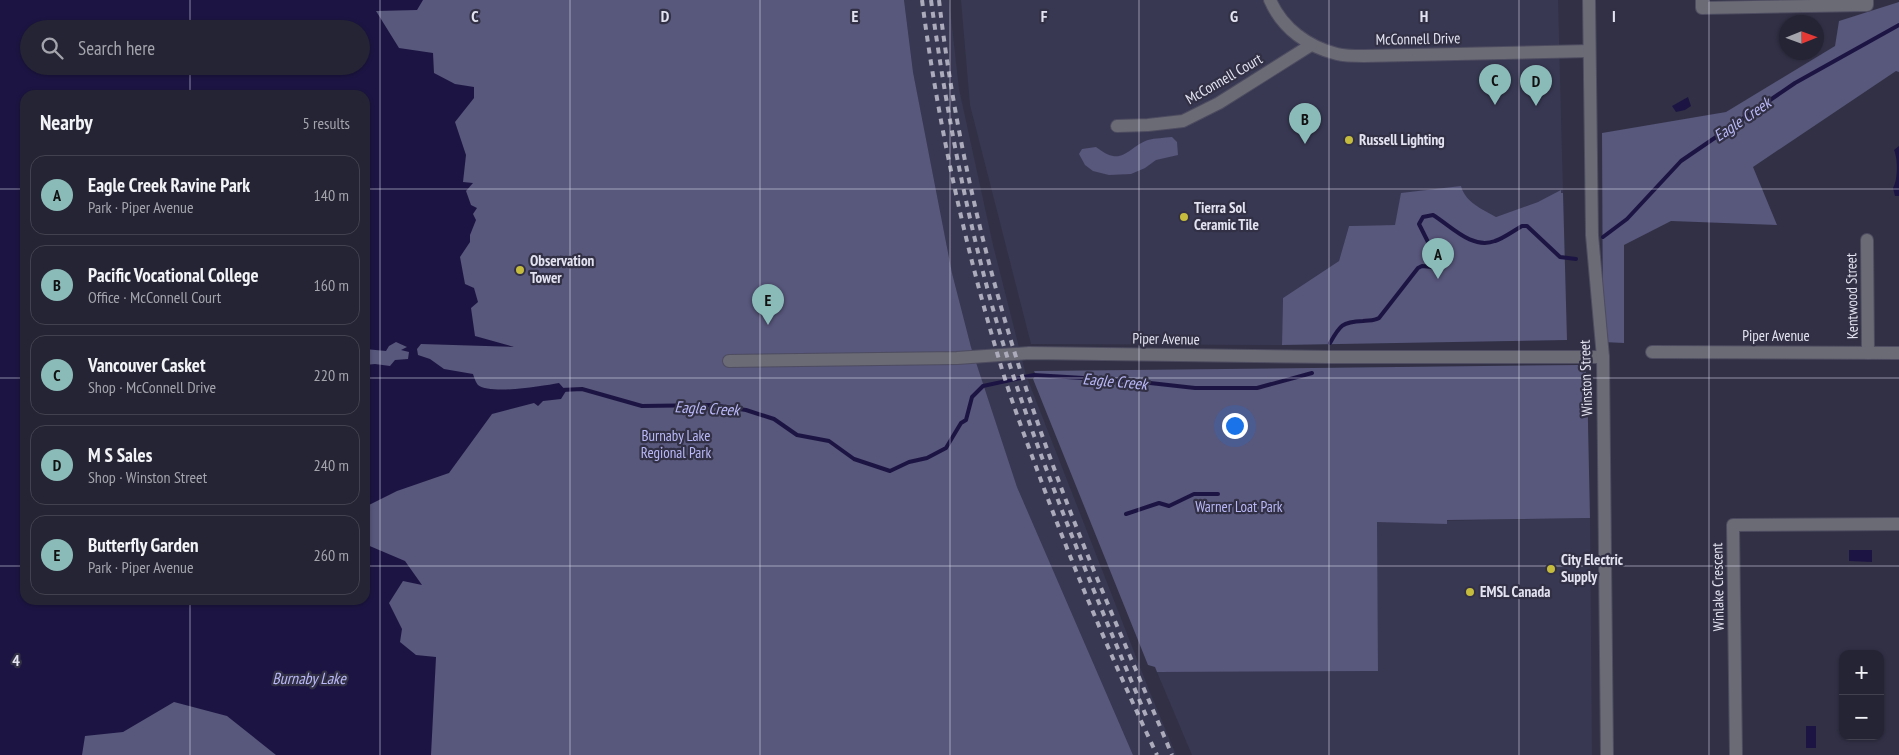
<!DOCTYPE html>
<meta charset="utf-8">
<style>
body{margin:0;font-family:"PT Sans Narrow",sans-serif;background:#313040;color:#f1f3f6}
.controls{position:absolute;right:15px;bottom:15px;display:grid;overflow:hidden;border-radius:10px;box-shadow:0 1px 4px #0004}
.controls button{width:45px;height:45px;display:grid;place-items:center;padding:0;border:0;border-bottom:1px solid #42414f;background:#252434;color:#f1f3f6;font:25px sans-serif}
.compass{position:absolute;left:1779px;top:15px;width:45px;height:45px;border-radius:50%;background:#252434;box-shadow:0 1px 4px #0004;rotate:89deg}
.you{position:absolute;left:1234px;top:425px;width:18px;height:18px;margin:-12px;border:4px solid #fff;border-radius:50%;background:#1a73e8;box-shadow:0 0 0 8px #1a73e833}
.badge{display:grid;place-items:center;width:32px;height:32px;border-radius:50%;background:#8bbbb9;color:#111;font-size:16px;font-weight:700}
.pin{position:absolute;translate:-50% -41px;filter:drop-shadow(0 1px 2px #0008)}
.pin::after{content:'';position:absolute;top:26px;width:18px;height:15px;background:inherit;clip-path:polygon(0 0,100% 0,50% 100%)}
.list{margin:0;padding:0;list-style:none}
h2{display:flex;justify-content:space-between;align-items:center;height:65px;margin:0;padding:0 20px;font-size:21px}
h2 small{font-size:16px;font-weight:400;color:#a3a4ac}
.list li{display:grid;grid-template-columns:32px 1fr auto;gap:15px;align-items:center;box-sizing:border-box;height:80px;margin:0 10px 10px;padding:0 10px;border:1px solid #42414f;border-radius:15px}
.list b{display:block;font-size:19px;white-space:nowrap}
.list p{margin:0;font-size:16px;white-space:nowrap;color:#a3a4ac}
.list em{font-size:16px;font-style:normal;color:#a3a4ac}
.icon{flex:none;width:28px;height:28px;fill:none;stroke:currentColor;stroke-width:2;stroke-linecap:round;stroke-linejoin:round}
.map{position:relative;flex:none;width:1899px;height:755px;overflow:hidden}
.search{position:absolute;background:#252434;box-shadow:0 1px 4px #0004;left:20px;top:20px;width:350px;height:55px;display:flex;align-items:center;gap:12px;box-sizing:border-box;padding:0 18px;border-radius:28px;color:#a3a4ac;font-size:19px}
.panel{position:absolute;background:#252434;box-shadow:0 1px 4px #0004;left:20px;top:90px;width:350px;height:515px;border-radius:15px}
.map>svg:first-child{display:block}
.built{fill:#393853}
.green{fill:#58577c;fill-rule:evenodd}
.water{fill:#1c1543;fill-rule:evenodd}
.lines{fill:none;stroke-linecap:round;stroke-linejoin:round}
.stream{stroke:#1c1543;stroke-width:4}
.minor-casing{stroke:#4d4c60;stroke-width:14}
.tertiary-casing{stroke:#4d4c60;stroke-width:14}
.minor{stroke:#6b6b76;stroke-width:12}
.tertiary{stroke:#6b6b76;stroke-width:12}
.rail{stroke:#ababbb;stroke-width:4;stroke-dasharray:6 6;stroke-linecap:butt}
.grid{fill:none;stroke:#e2e2f0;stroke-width:1;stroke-opacity:0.55}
.poi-dot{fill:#c5bc3d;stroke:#313045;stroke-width:2}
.labels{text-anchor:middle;stroke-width:4.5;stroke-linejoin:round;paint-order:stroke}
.street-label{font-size:15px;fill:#e2e2f0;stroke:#313045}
.poi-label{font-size:15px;font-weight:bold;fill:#e2e2f0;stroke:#313045;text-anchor:start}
.park-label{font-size:15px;fill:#bab8f8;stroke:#313045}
.water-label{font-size:16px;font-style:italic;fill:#bbb9f9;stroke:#313045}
.grid-label{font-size:16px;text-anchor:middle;font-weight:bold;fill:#e2e2f0;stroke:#313045;stroke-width:4.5;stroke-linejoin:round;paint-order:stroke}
</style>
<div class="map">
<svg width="1899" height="755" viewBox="0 0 1899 755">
<rect width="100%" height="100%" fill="#313045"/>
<g class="built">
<polygon points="904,0 949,0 959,89 993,245 1026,375 1147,685 1176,755 1133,755 1017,487 971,347 952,273 913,72"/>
<polygon points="961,0 1558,0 1563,193 1496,217 1465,200 1395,225 1349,226 1339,261 1283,298 1282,345 1031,344 970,105"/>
<polygon points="1590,518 1592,755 1192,755 1157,672 1378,671 1376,522"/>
</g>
<g class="green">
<path d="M0 0H904L913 72 952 273 971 347 1017 487 1133 755H0ZM29 29H361V66H29ZM25 95H365V600H25Z"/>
<polygon points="1899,2 1899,72 1896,71 1753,167 1777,225 1671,221 1624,245 1624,343 1603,342 1602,133 1726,112 1835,46 1839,21"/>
<path d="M1172 137 1177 142 1178 155 1156 160 1145 168 1131 174 1109 175 1093 171 1085 165 1079 154 1082 149 1096 147C1123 168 1126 148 1148 140 1155 138 1164 138 1172 137Z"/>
<path d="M1461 186C1465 202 1482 209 1496 217L1538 202 1561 190V193H1563L1567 340 1282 345 1283 298 1339 261 1349 226 1395 225 1401 193Z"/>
<polygon points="1579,365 1585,369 1587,376 1590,518 1447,520 1447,524 1377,522 1378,671 1157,672 1155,667 1148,665 1033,379 1036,375 1034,371"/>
</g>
<g class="water">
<path d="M0 0H423L417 10 376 11 399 48 433 53 434 73 455 84 474 87V98L455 122 466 155 463 182 473 183 466 191 471 205 477 208 473 214 476 220 470 235V242L460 257 465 284 474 288 478 302 471 308 475 336 514 347 421 344 417 349 418 355 430 359 444 369 473 374C474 377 476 383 478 385 491 395 542 386 559 383L566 391 561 399 543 401 538 406 534 403 492 414 449 473 397 491 365 507V365L375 364 390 366 395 360 408 359 409 352 401 350 407 347 396 342 389 346 386 351 365 349V95H25V600H365V544L405 561 422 585 403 581 389 603 402 629 400 642 416 655 436 657 431 755H276L227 716 174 702 123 732 85 736 82 755H0ZM29 29H361V66H29Z"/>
<polygon points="1688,97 1691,106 1685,110 1676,112 1672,106"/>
<path d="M1899 146V196H1895L1893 188C1898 180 1898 159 1894 150Z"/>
<polygon points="1849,550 1872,550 1872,562 1849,561"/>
<rect x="1806" y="726" width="10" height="22"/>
</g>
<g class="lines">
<g class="stream">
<polyline points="1603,237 1627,219 1681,161 1795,83 1899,25"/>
<path d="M1330 343C1340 325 1342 322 1363 321 1369 320 1374 321 1379 318L1418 268 1422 266 1432 267 1435 264 1434 254 1419 224 1423 217 1433 215C1451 226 1472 250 1495 241 1504 238 1513 231 1522 226H1527L1560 257 1576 259"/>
<polyline points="561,390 582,389 642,406 712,405 746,410 774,419 797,435 829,441 854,459 890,471 909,462 927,458 946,448 961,423 966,420 972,397 983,386 1034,375 1132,381 1195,388 1257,388 1312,373"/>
<polyline points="1126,514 1159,503 1169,506 1194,494 1218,494"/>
</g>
<g class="minor-casing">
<g id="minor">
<path d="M1270 0C1282 28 1308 47 1337 54 1345 56 1355 56 1364 56L1589 51"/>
<polyline points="1702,0 1702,8 1867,5 1867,0"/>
<polyline points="1117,126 1148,125 1183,121 1219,103 1311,45"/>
<polyline points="1867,240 1868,353"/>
<polyline points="1652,352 1899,353"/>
<polyline points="729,361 957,358 1029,353 1331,357 1603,357"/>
<polyline points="1736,755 1733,525 1899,524"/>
</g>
</g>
<g class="tertiary-casing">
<polyline id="tertiary" points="1589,0 1592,235 1603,357 1607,755"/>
</g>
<use href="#minor" class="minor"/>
<use href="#tertiary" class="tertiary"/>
<g class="rail">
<path d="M922 0C938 124 965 247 1001 366 1013 406 1028 445 1042 483 1076 575 1115 666 1157 755"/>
<path d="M931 0C949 131 975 262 1017 387 1055 499 1101 609 1147 718"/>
<path d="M939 0C957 156 997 313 1051 460 1087 560 1131 657 1172 755"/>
</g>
</g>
<path class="grid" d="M190 0V29M380 0V755M570 0V755M760 0V755M950 0V755M1139 0V755M1329 0V755M1519 0V755M1709 0V755M190 66V95M0 189H25M365 189H1899M0 378H25M365 378H1899M0 566H25M365 566H1899M190 600V755"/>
<g class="poi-dot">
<circle cx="1349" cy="140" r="5"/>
<circle cx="1184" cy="217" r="5"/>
<circle cx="520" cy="270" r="5"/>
<circle cx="1551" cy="569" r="5"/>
<circle cx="1470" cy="592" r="5"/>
</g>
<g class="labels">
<g class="street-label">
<text transform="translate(1418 39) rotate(-1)" y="5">McConnell Drive</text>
<text transform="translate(1224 79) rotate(-30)" y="5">McConnell Court</text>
<text transform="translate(1852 296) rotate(-91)" y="5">Kentwood Street</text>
<text x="1776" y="341">Piper Avenue</text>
<text transform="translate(1166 339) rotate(1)" y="5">Piper Avenue</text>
<text transform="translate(1586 378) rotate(-92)" y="5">Winston Street</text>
<text transform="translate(1718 587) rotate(-91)" y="5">Winlake Crescent</text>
</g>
<g class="poi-label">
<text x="1359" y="145">Russell Lighting</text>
<text x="1194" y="213">Tierra Sol<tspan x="1194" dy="17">Ceramic Tile</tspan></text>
<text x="530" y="266">Observation<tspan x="530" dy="17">Tower</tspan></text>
<text x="1561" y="565">City Electric<tspan x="1561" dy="17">Supply</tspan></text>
<text x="1480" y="597">EMSL Canada</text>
</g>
<g class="park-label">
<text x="676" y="441">Burnaby Lake<tspan x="676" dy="17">Regional Park</tspan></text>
<text x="1239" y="512">Warner Loat Park</text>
</g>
<g class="water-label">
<text transform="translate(1742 119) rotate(-34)" y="6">Eagle Creek</text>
<text transform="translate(1115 381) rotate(5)" y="6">Eagle Creek</text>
<text transform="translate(707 408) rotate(3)" y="6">Eagle Creek</text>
<text x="309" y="684">Burnaby Lake</text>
</g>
</g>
<g class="grid-label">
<text x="475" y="22">C</text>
<text x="665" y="22">D</text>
<text x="855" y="22">E</text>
<text x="1044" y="22">F</text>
<text x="1234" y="22">G</text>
<text x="1424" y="22">H</text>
<text x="1614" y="22">I</text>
<text x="16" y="666">4</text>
</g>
</svg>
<div class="controls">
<button>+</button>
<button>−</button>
</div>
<svg class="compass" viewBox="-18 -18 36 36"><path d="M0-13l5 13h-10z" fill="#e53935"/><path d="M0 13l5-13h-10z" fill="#a3a4ac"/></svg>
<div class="you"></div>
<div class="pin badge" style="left:1438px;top:279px">A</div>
<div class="pin badge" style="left:1305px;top:144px">B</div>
<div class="pin badge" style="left:1495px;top:105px">C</div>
<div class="pin badge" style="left:1536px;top:106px">D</div>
<div class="pin badge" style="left:768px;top:325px">E</div>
<div class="search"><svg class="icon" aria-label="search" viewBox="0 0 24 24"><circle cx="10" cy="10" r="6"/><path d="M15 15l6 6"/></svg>Search here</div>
<section class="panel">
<h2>Nearby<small>5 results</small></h2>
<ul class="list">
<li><span class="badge">A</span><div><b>Eagle Creek Ravine Park</b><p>Park · Piper Avenue</p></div><em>140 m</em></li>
<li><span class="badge">B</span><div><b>Pacific Vocational College</b><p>Office · McConnell Court</p></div><em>160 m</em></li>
<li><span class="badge">C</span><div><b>Vancouver Casket</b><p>Shop · McConnell Drive</p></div><em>220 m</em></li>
<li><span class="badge">D</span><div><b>M S Sales</b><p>Shop · Winston Street</p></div><em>240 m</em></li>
<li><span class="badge">E</span><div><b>Butterfly Garden</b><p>Park · Piper Avenue</p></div><em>260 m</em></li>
</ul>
</section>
</div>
